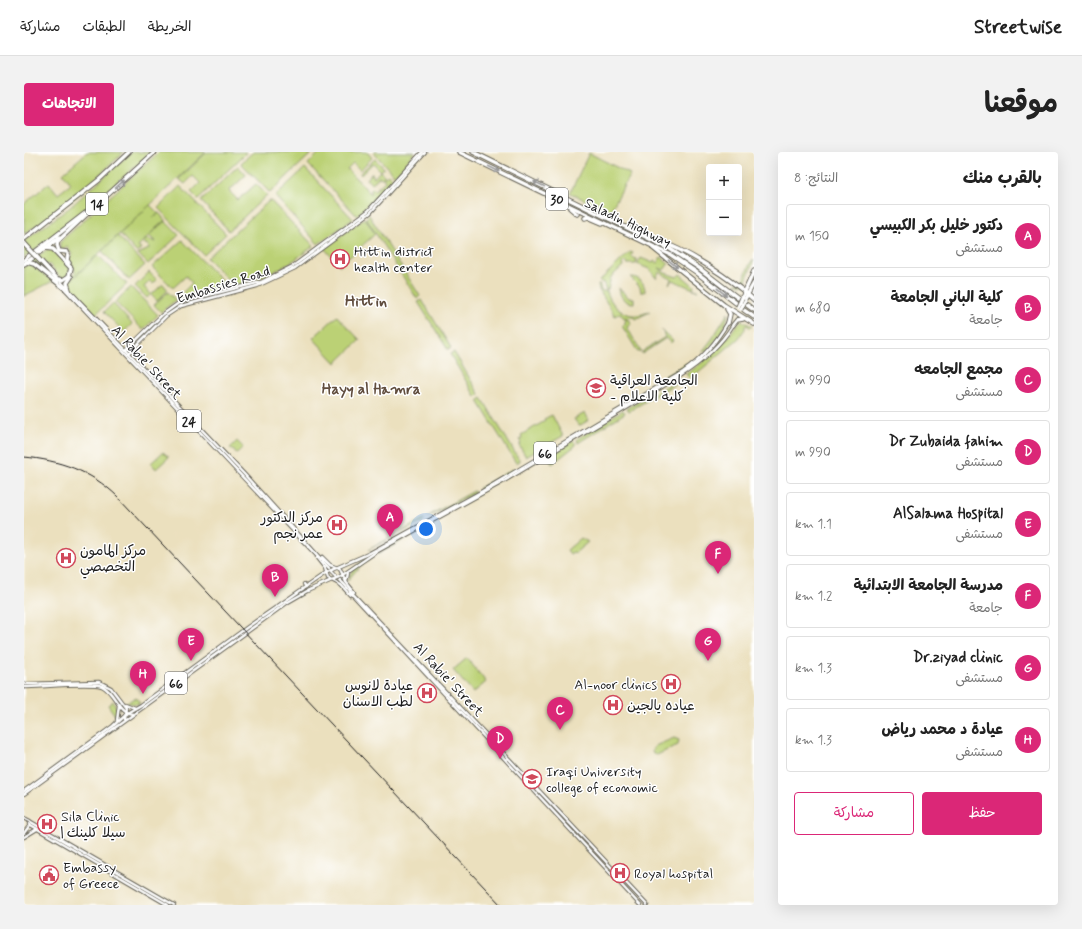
<!DOCTYPE html>
<html lang="ar">
<meta charset="utf-8">
<style>
body{margin:0;font-family:Mynerve,"Playpen Sans Arabic",sans-serif;background:#f2f2f2;color:#222;direction:rtl}
.controls{position:absolute;right:12px;top:12px;display:grid;overflow:hidden;border-radius:4px;box-shadow:0 4px 16px #0002}
.controls button{width:36px;height:36px;display:grid;place-items:center;padding:0;border:0;border-bottom:1px solid #e0e0e0;background:#fff;color:#222;font:20px sans-serif}
.you{position:absolute;left:402px;top:377px;width:14px;height:14px;margin:-10px;border:3px solid #fff;border-radius:50%;background:#1a73e8;box-shadow:0 0 0 6px #1a73e833}
.badge{display:grid;place-items:center;width:26px;height:26px;border-radius:50%;background:#db2777;color:#fff;font-size:13px;font-weight:700}
.pin{position:absolute;translate:-50% -33px;filter:drop-shadow(0 1px 2px #0008)}
.pin::after{content:'';position:absolute;top:21px;width:14px;height:12px;background:inherit;clip-path:polygon(0 0,100% 0,50% 100%)}
.list{margin:0;padding:0;list-style:none}
h2{display:flex;justify-content:space-between;align-items:center;height:52px;margin:0;padding:0 16px;font-size:17px}
h2 small{font-size:13px;font-weight:400;color:#767676}
.list li{display:grid;grid-template-columns:26px 1fr auto;gap:12px;align-items:center;box-sizing:border-box;height:64px;margin:0 8px 8px;padding:0 8px;border:1px solid #e0e0e0;border-radius:4px}
.list b{display:block;font-size:15px;white-space:nowrap}
.list p{margin:0;font-size:13px;white-space:nowrap;color:#767676}
.list em{font-size:13px;font-style:normal;color:#767676}
.actions{display:flex;gap:8px;padding:12px 16px}
.actions a{flex:1;padding:9px 0;border:1px solid #db2777;border-radius:4px;text-align:center;font-size:14px;color:#db2777}
.actions .main{background:#db2777;color:#fff}
.map{position:relative;flex:none;width:730px;height:753px;overflow:hidden;direction:ltr;border-radius:4px}
header{display:flex;align-items:center;gap:24px;box-sizing:border-box;height:56px;padding:0 20px;background:#fff;border-bottom:1px solid #e0e0e0}
header strong{font-size:19px}
nav{display:flex;gap:22px;margin-inline-start:auto;font-size:14px}
.intro{display:flex;align-items:center;justify-content:space-between;box-sizing:border-box;height:96px;padding:0 24px}
h1{margin:0;font-size:28px}
.button{padding:10px 18px;border-radius:4px;background:#db2777;color:#fff;font-size:14px;font-weight:700}
main{display:flex;gap:24px;padding:0 24px}
aside{flex:1;background:#fff;border-radius:4px;box-shadow:0 4px 16px #0002}
.map>svg:first-child{display:block}
.green{fill:#bbd175;stroke:#6c7648}
.lines{fill:none;stroke-linecap:round;stroke-linejoin:round}
.major-casing{stroke:#646155;stroke-width:4.5}
.highway-casing{stroke:#646155;stroke-width:5.5}
.major{stroke:#fff;stroke-width:2.5}
.highway{stroke:#fff;stroke-width:3.5}
.rail{stroke:#1c1c1c;stroke-width:1}
.major-bridge-casing{stroke:#646155;stroke-width:4.5;stroke-linecap:butt}
.highway-bridge-casing{stroke:#646155;stroke-width:5.5;stroke-linecap:butt}
.major-bridge{stroke:#fff;stroke-width:2.5}
.highway-bridge{stroke:#fff;stroke-width:3.5}
.oneway{stroke:#999}
.labels{text-anchor:middle;stroke-width:3;stroke-linejoin:round;paint-order:stroke}
.shield{fill:#fff;stroke:#606060;stroke-width:1}
.shield-label{font-size:13px;font-weight:bold;fill:#1c1c1c}
.street-label{font-size:14px;fill:#1c1c1c;stroke:#fff}
.poi-label{font-size:14px;fill:#1c1c1c;stroke:#fff;text-anchor:start}
.neighbourhood-label{font-size:15px;font-weight:bold;fill:#604d3e;stroke:#fff}
.quarter-label{font-size:16px;font-weight:bold;fill:#604d3e;stroke:#fff}
</style>
<header>
<strong>Streetwise</strong>
<nav><a>الخريطة</a><a>الطبقات</a><a>مشاركة</a></nav>
</header>
<div class="intro"><h1>موقعنا</h1><a class="button">الاتجاهات</a></div>
<main>
<aside>
<h2>بالقرب منك<small>النتائج: 8</small></h2>
<ul class="list">
<li><span class="badge">A</span><div><b>دكتور خليل بكر الكبيسي</b><p>مستشفى</p></div><em>150 m</em></li>
<li><span class="badge">B</span><div><b>كلية الباني الجامعة</b><p>جامعة</p></div><em>680 m</em></li>
<li><span class="badge">C</span><div><b>مجمع الجامعه</b><p>مستشفى</p></div><em>990 m</em></li>
<li><span class="badge">D</span><div><b>Dr Zubaida fahim</b><p>مستشفى</p></div><em>990 m</em></li>
<li><span class="badge">E</span><div><b>AlSalama Hospital</b><p>مستشفى</p></div><em>1.1 km</em></li>
<li><span class="badge">F</span><div><b>مدرسة الجامعة الابتدائية</b><p>جامعة</p></div><em>1.2 km</em></li>
<li><span class="badge">G</span><div><b>Dr.ziyad clinic</b><p>مستشفى</p></div><em>1.3 km</em></li>
<li><span class="badge">H</span><div><b>عيادة د محمد رياض</b><p>مستشفى</p></div><em>1.3 km</em></li>
</ul>
<div class="actions"><a class="main">حفظ</a><a>مشاركة</a></div>
</aside>
<div class="map">
<svg width="730" height="753" viewBox="0 0 730 753">
<rect width="100%" height="100%" fill="#fff"/>
<filter id="ink" filterUnits="userSpaceOnUse"><feTurbulence type="fractalNoise" baseFrequency=".025" numOctaves="2"/><feDisplacementMap in="SourceGraphic" scale="8" xChannelSelector="R" yChannelSelector="G"/><feConvolveMatrix kernelMatrix="1 2 1 2 8 2 1 2 1" color-interpolation-filters="sRGB"/></filter>
<filter id="wash" filterUnits="userSpaceOnUse"><feTurbulence type="fractalNoise" baseFrequency=".012" numOctaves="4" result="noise"/><feDisplacementMap in="SourceGraphic" scale="16" xChannelSelector="R" yChannelSelector="G"/><feGaussianBlur stdDeviation="0.9" result="paint"/><feColorMatrix in="noise" values="0 0 0 0 0 0 0 0 0 0 0 0 0 0 0 0 0 1.4 0 .05"/><feComposite in="paint" operator="in"/></filter>
<g filter="url(#wash)">
<rect width="100%" height="100%" fill="#ebe0be"/>
<g class="green">
<polygon points="63,0 100,0 50,47 0,82 0,52 25,31 34,42 47,32 39,21"/>
<polygon points="108,0 128,0 55,64 0,106 0,89 45,56"/>
<polygon points="135,0 182,0 48,127 74,103 103,132 72,162 44,132 51,120 49,114 44,107 48,103 43,94 36,99 36,90"/>
<polygon points="183,0 223,0 174,47 167,40 176,31 169,24 161,32 155,27"/>
<polygon points="229,0 289,0 246,41 217,11"/>
<polygon points="296,0 343,0 348,6 336,18 329,11 323,17 347,42 347,38 348,36 351,38 361,29 359,26 364,22 369,27 333,64 284,12"/>
<polygon points="349,0 391,0 371,24"/>
<polygon points="565,1 606,22 586,60 546,41"/>
<polygon points="351,7 360,16 357,19 349,11 337,23 336,21"/>
<polygon points="214,14 222,23 205,39 214,48 232,32 243,43 205,79 177,49"/>
<polygon points="281,16 329,67 294,92 251,44"/>
<polygon points="356,19 361,24 358,26 355,25 347,32 343,27 348,21 350,26"/>
<polygon points="156,34 202,82 180,103 134,56"/>
<polygon points="246,48 290,94 266,111 242,124 210,134 183,106"/>
<polygon points="126,53 134,61 129,66 135,61 141,68 126,82 141,69 155,83 124,112 114,102 125,97 124,93 119,91 123,87 132,90 125,84 114,94 117,96 113,101 96,82"/>
<polygon points="345,63 396,144 393,147 342,66"/>
<polygon points="341,66 351,82 316,114 300,96"/>
<polygon points="94,84 121,113 105,128 78,99"/>
<polygon points="158,88 204,135 157,147 155,144 168,131 162,124 149,136 128,115"/>
<polygon points="24,97 27,97 46,116 44,123 37,126 25,112 18,116 6,109"/>
<polygon points="606,100 609,101 607,104 613,108 612,112 603,112 601,109 598,112 599,114 587,125 584,137 582,138 579,130 577,131 575,129"/>
<polygon points="637,105 645,111 640,118 635,116 641,121 653,125 656,122 670,134 669,136 674,139 648,128 645,132 647,127 635,120 632,126 625,117 613,112 617,106 629,111 630,109 633,111"/>
<polygon points="730,108 721,131 718,133 712,132 713,130 718,131 726,111"/>
<polygon points="5,111 29,129 0,144 0,114"/>
<polygon points="125,120 133,128 129,132 126,129 120,135 127,142 123,146 111,134"/>
<path d="M606 125C615 125 621 130 621 140H617L616 135Z"/>
<polygon points="139,132 144,138 133,149 127,143"/>
<path d="M574 133H576L577 139H583C588 158 607 170 625 159L626 160 611 167 609 165 600 166 596 161 591 164 575 138Z"/>
<polygon points="107,135 134,163 119,178 91,150"/>
<path d="M595 136 605 146H610V151C600 151 596 145 595 136Z"/>
<polygon points="144,140 151,147 151,149 137,160 130,153"/>
<polygon points="398,148 427,196 424,198 394,150"/>
<polygon points="89,151 108,172 100,180 80,160"/>
<path d="M704 161C705 170 688 199 678 200L688 187Z"/>
<polygon points="313,164 336,188 312,211 289,186"/>
<polygon points="604,167 607,172 603,175 617,200 614,200 598,174 601,172 601,168"/>
<path d="M718 169 728 174 726 176 723 173 721 174V177L714 187 666 227 662 222C678 212 691 199 704 185 708 180 712 172 718 169Z"/>
<polygon points="638,178 649,189 646,191 642,186 618,202 619,199 641,185"/>
<polygon points="430,200 455,242 453,244 451,244 426,202"/>
<polygon points="663,211 662,216 632,234 631,230"/>
<polygon points="655,227 656,229 605,259 604,258 603,256"/>
<polygon points="458,246 496,309 492,311 454,249"/>
<polygon points="599,258 601,261 554,291 553,287"/>
<polygon points="561,261 565,268 555,274 550,267"/>
<polygon points="528,263 539,284 502,305 495,293 497,291 495,287 498,286 497,283 521,269 520,267"/>
<polygon points="213,289 219,295 213,301 206,296"/>
<polygon points="549,289 552,292 551,294 528,312 524,305"/>
<polygon points="139,300 145,305 132,317 127,311"/>
<polygon points="489,317 490,319 456,338 455,336"/>
<polygon points="450,339 451,341 404,365 404,364"/>
<polygon points="399,367 400,369 344,398"/>
<polygon points="409,371 355,402 354,401"/>
<polygon points="557,386 564,390 551,401 549,400 546,402 543,398"/>
<path d="M353 402 338 412 323 429C327 416 341 406 353 402Z"/>
<polygon points="443,506 462,530 449,541 429,518"/>
<polygon points="112,545 116,551 115,552 102,551"/>
<polygon points="89,549 93,556 92,565 84,553"/>
<polygon points="650,586 655,588 654,593 633,603 629,601 628,598 631,594"/>
</g>
</g>
<g filter="url(#ink)">
<g class="lines">
<g class="major-casing">
<g id="major">
<polyline points="22,114 220,322 305,416"/>
<polyline points="21,115 34,129"/>
<polyline points="40,136 295,406"/>
<polyline points="102,198 138,163 156,150 237,130 269,114 344,59 398,0"/>
<polyline points="105,201 142,164 157,154 233,134 271,116 346,61 401,0"/>
<polyline points="298,405 306,413 316,417 322,430"/>
<polyline points="293,406 301,416 304,426 317,433 326,443"/>
<polyline points="307,420 311,424"/>
<polyline points="324,421 322,430 330,440"/>
<polyline points="316,428 623,753"/>
<polyline points="280,432 282,435"/>
<polyline points="326,440 616,753"/>
<polyline points="0,532 75,530 87,536 102,556 100,567"/>
<path d="M0 535C16 535 66 530 78 534 91 540 95 562 109 562"/>
<polyline points="101,552 111,556"/>
<polyline points="93,569 95,553"/>
<path d="M0 639 89 574 103 561 117 553 225 474 303 420 344 402 455 341 659 220C679 206 692 191 704 170"/>
<path d="M0 642 264 450 283 439 317 424 352 400 475 332 656 224C676 211 696 194 709 173"/>
<polyline points="0,666 6,669"/>
<polyline points="7,670 150,753"/>
<polyline points="5,672 144,753"/>
<polyline points="0,681 6,673"/>
<polyline points="0,685 13,677"/>
</g>
</g>
<g class="highway-casing">
<g id="highway">
<polyline points="435,0 647,103 672,120 712,151"/>
<polyline points="449,0 646,97 675,116 714,146"/>
<polyline points="546,56 553,62"/>
<polyline points="561,66 564,65 578,71"/>
<polyline points="0,87 75,28 105,0"/>
<path d="M633 88C664 99 706 126 730 148"/>
<polyline points="21,96 29,97 47,116 45,124 39,128 35,127"/>
<polyline points="629,96 700,153 730,172"/>
<polyline points="11,100 77,49 131,0"/>
<polyline points="43,100 35,99 33,93 34,89 65,60"/>
<polyline points="13,102 35,86"/>
<polyline points="44,102 43,108 45,111"/>
<polyline points="0,108 7,102"/>
<polyline points="3,110 10,105"/>
<polyline points="0,112 3,110 10,112 40,136"/>
<polyline points="45,138 43,131 47,125"/>
<polyline points="718,146 730,119"/>
<polyline points="721,147 730,131"/>
<polyline points="723,153 730,158"/>
<polyline points="703,157 706,162 704,171"/>
<polyline points="720,158 730,165"/>
<polyline points="709,173 713,168 719,167"/>
</g>
</g>
<use href="#major" class="major"/>
<use href="#highway" class="highway"/>
<path class="rail" d="M0 305C35 308 67 319 93 344L477 753"/>
<g class="major-bridge-casing">
<g id="major-bridge">
<polyline points="0,90 22,114"/>
<polyline points="0,93 21,115"/>
</g>
</g>
<g class="highway-bridge-casing">
<g id="highway-bridge">
<polyline points="714,155 718,146"/>
<polyline points="717,157 721,149"/>
</g>
</g>
<use href="#major-bridge" class="major-bridge"/>
<use href="#highway-bridge" class="highway-bridge"/>
</g>
<defs><path id="oneway-shaft" d="M-6 0H5M1.5-3L5.5 0L1.5 3" fill="none" stroke-width="1.6" stroke-linecap="round" stroke-linejoin="round"/></defs>
<g class="oneway">
<use href="#oneway-shaft" transform="translate(470 17) rotate(26)"/>
<use href="#oneway-shaft" transform="translate(96 32) rotate(-42)"/>
<use href="#oneway-shaft" transform="translate(515 32) rotate(-154)"/>
<use href="#oneway-shaft" transform="translate(649 112) rotate(39)"/>
<use href="#oneway-shaft" transform="translate(698 140) rotate(38)"/>
</g>
</g>
<defs>
<g id="hospital-ring" transform="scale(1)"><circle r="9.5" fill="#fff" stroke="#d1495b" stroke-width="1.5"/><path d="M-5-5h3v3.5h4V-5h3V5h-3V1.5h-4V5h-3Z" fill="#d1495b"/></g>
<g id="university-ring" transform="scale(1)"><circle r="9.5" fill="#fff" stroke="#d1495b" stroke-width="1.5"/><path d="M0-5L7-2L0 1L-7-2ZM-4 1L0 2.5L4 1V4Q0 6-4 4Z" fill="#d1495b"/></g>
<g id="civic-ring" transform="scale(1)"><circle r="9.5" fill="#fff" stroke="#d1495b" stroke-width="1.5"/><path d="M-.6-6.5H3V-4.5H.6V-3L4-1V1h2V6H-6V1h2V-1L-.6-3ZM-1.2 2.5V6h2.4V2.5Z" fill="#d1495b"/></g>
</defs>
<g fill-rule="evenodd">
<use href="#hospital-ring" x="316" y="107"/>
<use href="#university-ring" x="572" y="236"/>
<use href="#hospital-ring" x="313" y="373"/>
<use href="#hospital-ring" x="42" y="406"/>
<use href="#hospital-ring" x="647" y="532"/>
<use href="#hospital-ring" x="403" y="541"/>
<use href="#hospital-ring" x="589" y="553"/>
<use href="#university-ring" x="508" y="627"/>
<use href="#hospital-ring" x="23" y="672"/>
<use href="#hospital-ring" x="596" y="721"/>
<use href="#civic-ring" x="25" y="723"/>
</g>
<g class="labels">
<g class="shield">
<rect x="522" y="36" width="22" height="22" rx="3"/>
<rect x="62" y="41" width="22" height="22" rx="3"/>
<rect x="153" y="258" width="24" height="22" rx="3"/>
<rect x="510" y="290" width="22" height="22" rx="3"/>
<rect x="141" y="520" width="22" height="22" rx="3"/>
</g>
<g class="shield-label">
<text x="533" y="52">30</text>
<text x="73" y="57">14</text>
<text x="165" y="274">24</text>
<text x="521" y="306">66</text>
<text x="152" y="536">66</text>
</g>
<g class="street-label">
<text transform="translate(604 70) rotate(26)" y="5">Saladin Highway</text>
<text transform="translate(199 132) rotate(-17)" y="5">Embassies Road</text>
<text transform="translate(123 210) rotate(47)" y="5">Al Rabie' Street</text>
<text transform="translate(425 527) rotate(47)" y="5">Al Rabie' Street</text>
</g>
<g class="poi-label">
<text x="330" y="104">Hittin district<tspan x="330" dy="16">health center</tspan></text>
<text x="586" y="233">الجامعة العراقية<tspan x="586" dy="16">- كلية الاعلام</tspan></text>
<text x="299" y="370" text-anchor="end">مركز الدكتور<tspan x="299" dy="16">عمر نجم</tspan></text>
<text x="56" y="403">مركز المامون<tspan x="56" dy="16">التخصصي</tspan></text>
<text x="633" y="537" text-anchor="end">Al-noor clinics</text>
<text x="389" y="538" text-anchor="end">عيادة لانوس<tspan x="389" dy="16">لطب الاسنان</tspan></text>
<text x="603" y="558">عياده يالجين</text>
<text x="522" y="624">Iraqi University<tspan x="522" dy="16">college of economic</tspan></text>
<text x="37" y="669">Sila Clinic<tspan x="37" dy="16">| سيلا كلينك</tspan></text>
<text x="39" y="720">Embassy<tspan x="39" dy="16">of Greece</tspan></text>
<text x="610" y="726">Royal hospital</text>
</g>
<g class="neighbourhood-label">
<text x="347" y="242">Hayy al Hamra</text>
</g>
<g class="quarter-label">
<text x="342" y="154">Hittin</text>
</g>
</g>
</svg>
<div class="controls">
<button>+</button>
<button>−</button>
</div>
<div class="you"></div>
<div class="pin badge" style="left:366px;top:385px">A</div>
<div class="pin badge" style="left:251px;top:445px">B</div>
<div class="pin badge" style="left:536px;top:578px">C</div>
<div class="pin badge" style="left:476px;top:607px">D</div>
<div class="pin badge" style="left:167px;top:509px">E</div>
<div class="pin badge" style="left:694px;top:422px">F</div>
<div class="pin badge" style="left:684px;top:509px">G</div>
<div class="pin badge" style="left:119px;top:542px">H</div>
</div>
</main>
